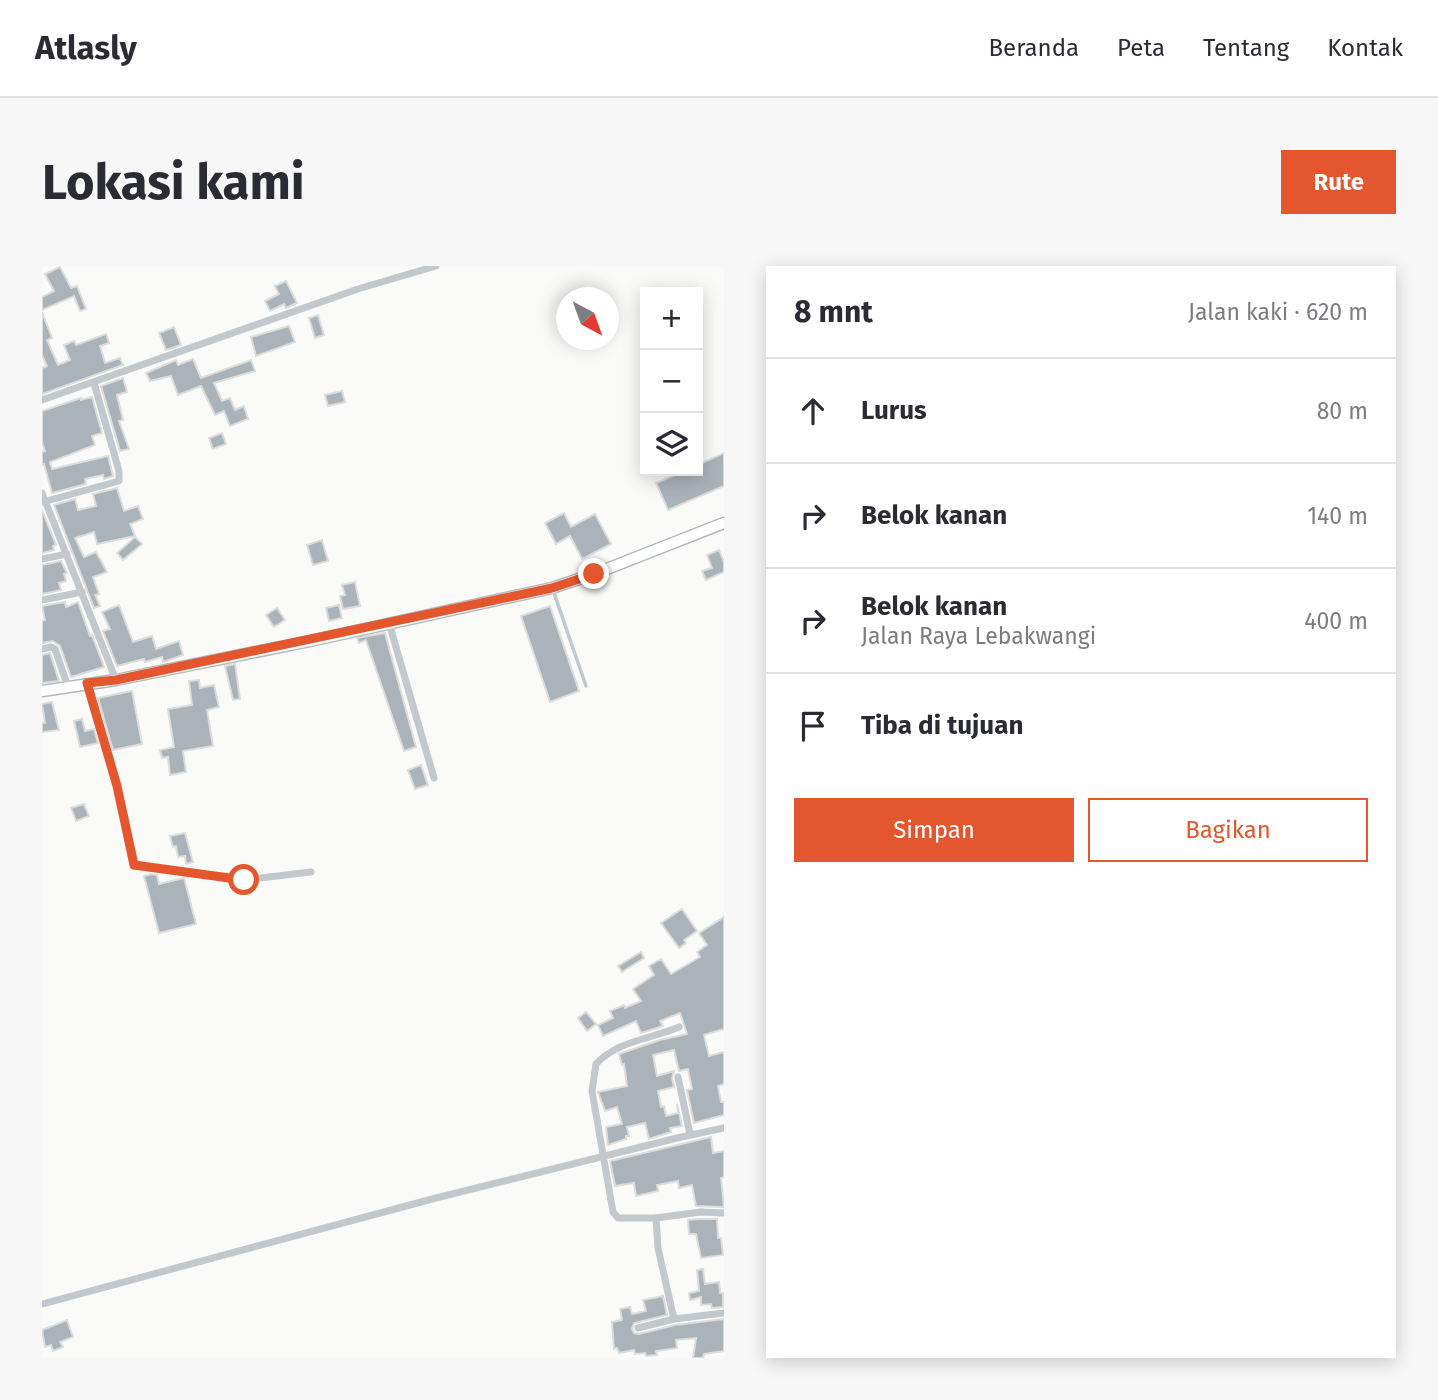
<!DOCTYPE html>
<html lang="id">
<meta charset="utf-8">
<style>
body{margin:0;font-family:"Fira Sans",sans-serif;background:#f7f7f7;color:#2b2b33}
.controls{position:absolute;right:21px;top:21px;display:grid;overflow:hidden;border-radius:0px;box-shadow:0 4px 18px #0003}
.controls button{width:63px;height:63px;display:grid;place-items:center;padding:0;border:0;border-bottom:2px solid #e1e1e2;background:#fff;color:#2b2b33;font:35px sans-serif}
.compass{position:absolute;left:514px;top:21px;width:63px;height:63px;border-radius:50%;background:#fff;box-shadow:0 4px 18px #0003;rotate:139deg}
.stop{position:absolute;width:21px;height:21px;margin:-16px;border:5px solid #e4572e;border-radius:50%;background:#fff}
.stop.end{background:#e4572e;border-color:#fff;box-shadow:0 2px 7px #0008}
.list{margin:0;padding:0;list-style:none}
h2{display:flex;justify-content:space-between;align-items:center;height:91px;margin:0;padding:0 28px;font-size:30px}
h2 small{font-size:23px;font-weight:400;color:#7c7c81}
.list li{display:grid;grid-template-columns:46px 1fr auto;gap:21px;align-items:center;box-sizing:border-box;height:105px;padding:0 28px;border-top:2px solid #e1e1e2}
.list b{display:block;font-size:26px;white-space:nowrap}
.list p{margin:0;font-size:23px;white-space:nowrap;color:#7c7c81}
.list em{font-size:23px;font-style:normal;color:#7c7c81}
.actions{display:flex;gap:14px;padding:21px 28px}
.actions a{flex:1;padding:16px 0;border:2px solid #e4572e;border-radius:0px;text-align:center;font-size:24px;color:#e4572e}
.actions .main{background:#e4572e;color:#fff}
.icon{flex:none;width:38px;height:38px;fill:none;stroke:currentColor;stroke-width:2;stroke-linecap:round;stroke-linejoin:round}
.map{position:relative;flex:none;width:682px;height:1092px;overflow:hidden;border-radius:0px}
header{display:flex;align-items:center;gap:42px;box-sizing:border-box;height:98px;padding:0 35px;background:#fff;border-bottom:2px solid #e1e1e2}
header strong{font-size:33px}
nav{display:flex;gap:38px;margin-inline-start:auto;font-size:24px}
.intro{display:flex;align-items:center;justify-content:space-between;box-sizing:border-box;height:168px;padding:0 42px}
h1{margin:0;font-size:49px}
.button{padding:18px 32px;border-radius:0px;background:#e4572e;color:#fff;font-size:24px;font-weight:700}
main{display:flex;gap:42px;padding:0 42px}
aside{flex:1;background:#fff;border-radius:0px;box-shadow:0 4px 18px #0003}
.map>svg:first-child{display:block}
.building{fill:#aab3b9;stroke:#dcdcda;stroke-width:2}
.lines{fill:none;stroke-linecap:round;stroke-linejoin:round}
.secondary-casing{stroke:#b3babf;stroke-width:13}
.service{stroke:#c3c8cc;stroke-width:3.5}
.minor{stroke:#c3c8cc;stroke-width:7}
.secondary{stroke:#fff;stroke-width:10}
.route{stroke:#e4572e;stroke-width:9}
</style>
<header>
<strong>Atlasly</strong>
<nav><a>Beranda</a><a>Peta</a><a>Tentang</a><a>Kontak</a></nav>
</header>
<div class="intro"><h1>Lokasi kami</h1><a class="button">Rute</a></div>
<main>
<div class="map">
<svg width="682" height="1092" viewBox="0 0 682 1092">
<rect width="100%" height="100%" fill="#fafaf8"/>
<g class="building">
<polygon points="18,1 29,22 35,20 44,43 38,45 32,30 0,44 0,31 12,25 3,8"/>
<polygon points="244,15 255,37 244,42 242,38 228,45 223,35 237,28 233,20"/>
<polygon points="0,46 10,72 5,74 16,99 28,94 22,79 32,75 34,79 64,68 67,77 58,80 63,97 78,92 81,99 0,128 0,102 5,100 0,89"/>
<polygon points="276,49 282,69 273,72 267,52"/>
<polygon points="247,60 253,76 214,90 209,71"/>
<polygon points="132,61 139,79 124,84 117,67"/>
<polygon points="151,93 159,112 209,94 213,105 172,117 180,135 188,132 193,144 202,140 206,153 188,160 182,145 173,149 159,120 136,129 129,110 108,115 104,107 134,94 136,99"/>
<polygon points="81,112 85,126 75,129 81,154 77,155 87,183 78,185 59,120"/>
<polygon points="300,125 303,136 286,140 283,129"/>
<polygon points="50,131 60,167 50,170 53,179 8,196 10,203 66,190 71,210 62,213 61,209 43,213 44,218 10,227 2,198 0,199 0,186 3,185 0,176 0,145 39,132 39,134"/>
<polygon points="180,167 184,178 171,183 167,172"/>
<polygon points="682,187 682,220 626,244 614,217 642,205 656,205 656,199"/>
<polygon points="75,222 82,245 96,240 101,253 88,258 93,270 55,278 52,266 33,272 42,291 54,286 65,306 51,311 57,328 53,329 58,340 52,342 12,239 33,233 36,244 54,240 51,228"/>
<polygon points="0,244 14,279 11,280 12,284 0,287"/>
<polygon points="522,247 529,261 553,248 569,278 540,293 528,270 514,278 503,257"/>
<polygon points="93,271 100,278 81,294 75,287"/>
<polygon points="280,274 286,295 271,299 265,279"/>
<polygon points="677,284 682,296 682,306 664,314 660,305 670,302 665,289"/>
<polygon points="19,295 25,307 22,308 24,315 17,317 19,324 0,328 0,299"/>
<polygon points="313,316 318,340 301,343 298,330 303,329 300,319"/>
<polygon points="23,336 24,341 36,336 48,370 50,369 62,401 29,411 18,380 11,375 0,377 0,355 3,354 0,340"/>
<polygon points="77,339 91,376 110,370 114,383 137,375 141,389 121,396 120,391 103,396 102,393 75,400 61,365 68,363 60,346"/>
<polygon points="297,339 300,352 287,355 284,342"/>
<polygon points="508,340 537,425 508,436 479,350"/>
<polygon points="235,342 243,354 232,361 224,349"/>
<polygon points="343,367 374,481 362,485 324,374 317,377 315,372"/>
<polygon points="8,387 17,415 0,417 0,389"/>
<polygon points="193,398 198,433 191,434 183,400"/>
<polygon points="157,414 158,422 172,419 177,441 165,444 171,480 141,485 144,506 128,509 126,491 120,492 118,484 132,481 126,443 150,439 147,415"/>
<polygon points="90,425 100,478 71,484 56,432"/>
<polygon points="10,436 17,464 0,466 0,457 3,457 0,438"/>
<polygon points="40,453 43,465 52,463 56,477 38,481 32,455"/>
<polygon points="379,499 386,519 373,523 366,504"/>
<polygon points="42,538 47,550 34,555 29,542"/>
<polygon points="143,567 151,596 144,598 143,590 136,591 134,580 131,581 128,570"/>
<polygon points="110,608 115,609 117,618 142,612 154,658 117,667 102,610"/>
<polygon points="640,643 655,665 642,674 644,677 637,682 619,657"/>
<polygon points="682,651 682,763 662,769 667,790 682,786 682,818 676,820 679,836 682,836 682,849 652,857 645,824 650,823 646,803 637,805 632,784 611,789 615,810 632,805 630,812 632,821 616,825 619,841 622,840 624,850 636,847 635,838 640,860 628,862 629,866 607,873 603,857 585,861 587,870 584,870 584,873 566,879 564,861 580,858 575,841 563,845 556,826 585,820 582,798 580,799 577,788 618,774 645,768 638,747 618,755 621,760 599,767 594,755 561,770 556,759 571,752 568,745 582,739 583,742 599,735 591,723 612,709 607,700 619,693 629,708 658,691 655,686 665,679 657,667"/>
<polygon points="599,686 602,692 580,706 576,700"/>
<polygon points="544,746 554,758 545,765 536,752"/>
<polygon points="669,871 671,887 682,885 682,911 679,912 682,941 654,940 650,919 637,922 636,915 615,919 616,925 594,930 592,917 573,920 568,895"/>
<polygon points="656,953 675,953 676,972 679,972 681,989 659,992 654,968 647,968 646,954"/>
<polygon points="661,1003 663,1018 677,1016 678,1027 681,1027 681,1041 670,1042 669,1038 659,1039 659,1031 648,1034 647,1027 657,1025 655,1004"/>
<polygon points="621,1030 625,1049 592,1057 590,1063 592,1067 597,1068 633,1059 682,1053 682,1085 662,1088 661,1092 651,1092 654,1072 634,1074 635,1082 614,1085 615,1089 604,1090 603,1087 593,1088 592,1084 577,1087 575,1082 572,1083 570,1056 580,1054 578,1043 588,1041 590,1048 604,1045 601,1034"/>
<polygon points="25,1054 31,1071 18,1076 21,1081 11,1085 9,1079 3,1081 0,1064"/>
</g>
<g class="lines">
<g class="secondary-casing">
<polyline id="secondary" points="0,425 74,414 268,375 510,322 552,308 682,257"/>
</g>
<polyline class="service" points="511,324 544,420"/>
<g class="minor">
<polyline points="0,134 316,23 394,0"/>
<polyline points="0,227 74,414"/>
<polyline points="1,236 77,215 77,205 52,117"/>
<polyline points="0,293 25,288"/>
<polyline points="0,334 40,326"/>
<polyline points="347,357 392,512"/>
<polyline points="0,383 9,381 13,383 26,421"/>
<polyline points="45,417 75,520 93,600 202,614 269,606"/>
<path d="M637 761C609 773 575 775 554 798L550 825 571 946 576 952H614L659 946 682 947"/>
<polyline points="636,811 648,868"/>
<polyline points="614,952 616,982 632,1053"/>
<polyline points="0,1038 394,932 635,872 682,862"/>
<polyline points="596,1062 632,1053 682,1047"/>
</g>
<use href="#secondary" class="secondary"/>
</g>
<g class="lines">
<polyline class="route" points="202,614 92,599 75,520 45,417 74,414 510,322 552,308"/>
</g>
</svg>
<div class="controls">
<button>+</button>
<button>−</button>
<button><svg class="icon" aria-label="layers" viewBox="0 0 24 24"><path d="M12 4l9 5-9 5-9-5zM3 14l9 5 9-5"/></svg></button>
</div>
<svg class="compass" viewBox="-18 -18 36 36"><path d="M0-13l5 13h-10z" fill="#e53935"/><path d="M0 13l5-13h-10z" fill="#7c7c81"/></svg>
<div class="stop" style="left:202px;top:614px"></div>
<div class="stop end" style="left:552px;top:308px"></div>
</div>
<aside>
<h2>8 mnt<small>Jalan kaki · 620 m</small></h2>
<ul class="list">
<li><svg class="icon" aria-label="ahead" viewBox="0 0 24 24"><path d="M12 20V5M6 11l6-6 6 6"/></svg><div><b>Lurus</b></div><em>80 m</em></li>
<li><svg class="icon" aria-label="right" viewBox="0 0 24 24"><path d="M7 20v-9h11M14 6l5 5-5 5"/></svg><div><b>Belok kanan</b></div><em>140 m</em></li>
<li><svg class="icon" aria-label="right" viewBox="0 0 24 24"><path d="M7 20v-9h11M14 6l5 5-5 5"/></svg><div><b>Belok kanan</b><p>Jalan Raya Lebakwangi</p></div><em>400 m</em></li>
<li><svg class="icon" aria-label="arrive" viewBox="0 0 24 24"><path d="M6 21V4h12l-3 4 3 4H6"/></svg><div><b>Tiba di tujuan</b></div></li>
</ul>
<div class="actions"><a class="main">Simpan</a><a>Bagikan</a></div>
</aside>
</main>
